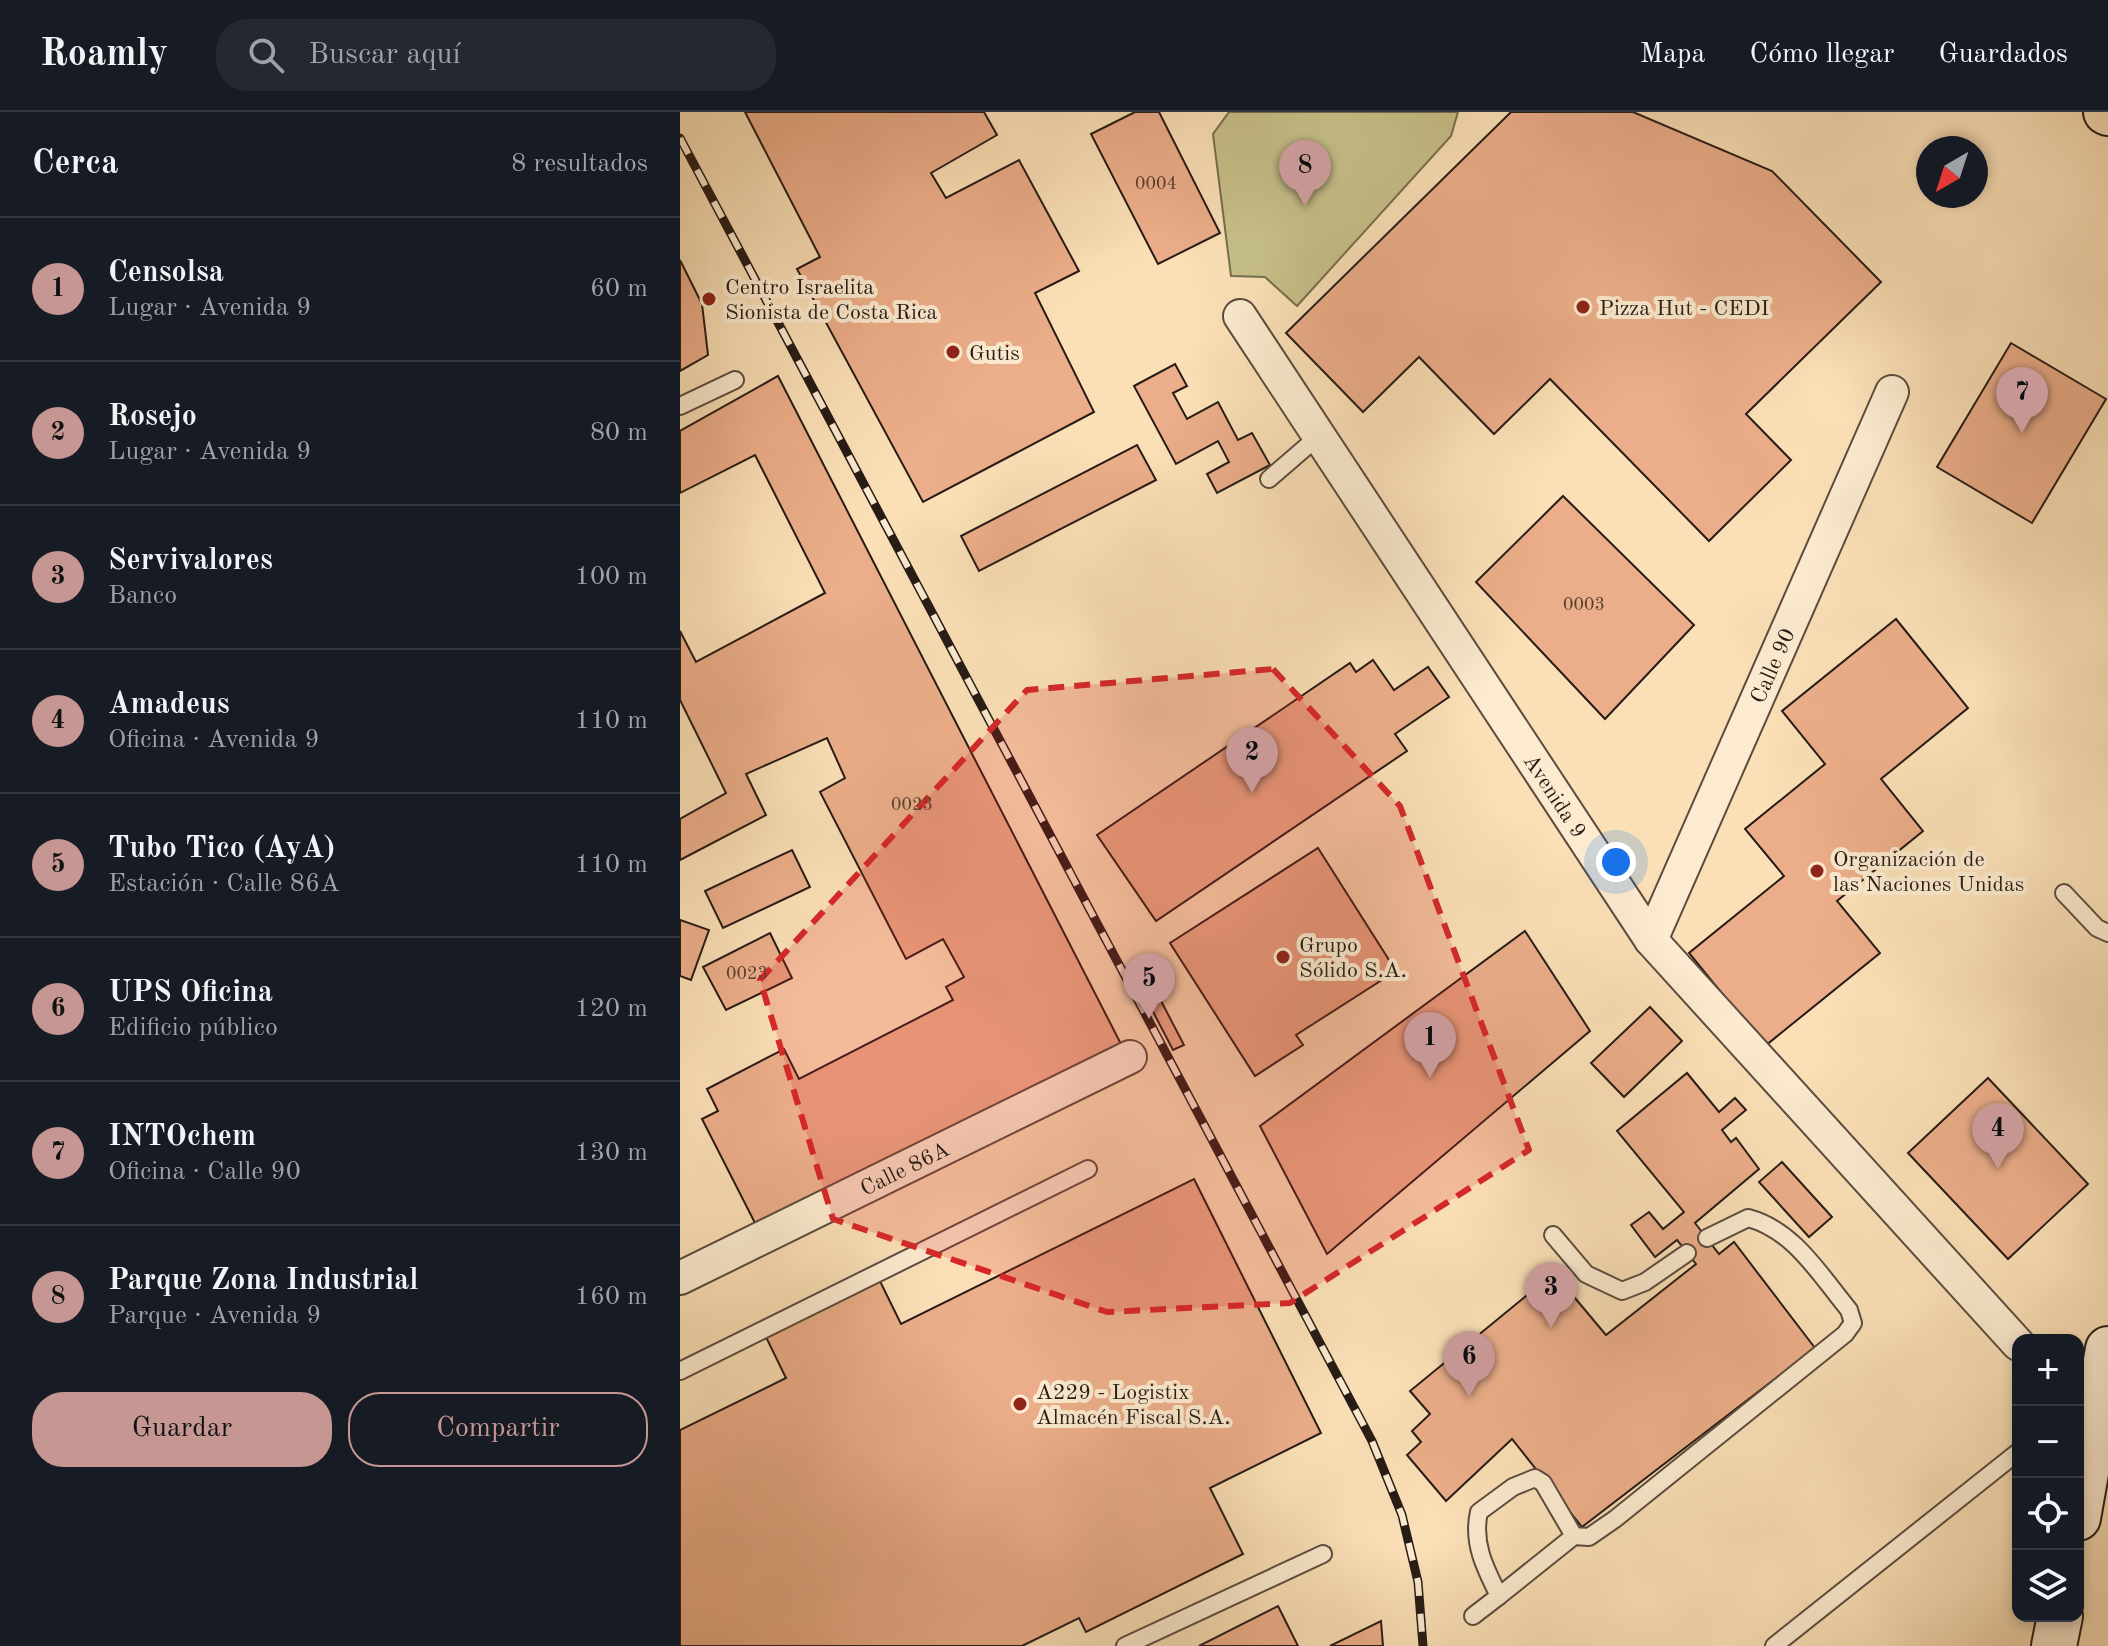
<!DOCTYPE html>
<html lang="es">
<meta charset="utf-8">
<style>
body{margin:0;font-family:"Old Standard TT",serif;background:#242831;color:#f1f3f6}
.controls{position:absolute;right:24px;bottom:24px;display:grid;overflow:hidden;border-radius:16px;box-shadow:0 4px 12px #0003}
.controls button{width:72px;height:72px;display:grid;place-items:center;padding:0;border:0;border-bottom:2px solid #363941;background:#171b24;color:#f1f3f6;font:40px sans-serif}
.compass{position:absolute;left:1236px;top:24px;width:72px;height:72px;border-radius:50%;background:#171b24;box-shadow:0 4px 12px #0003;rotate:219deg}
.you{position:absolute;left:936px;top:750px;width:28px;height:28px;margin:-20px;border:6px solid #fff;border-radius:50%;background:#1a73e8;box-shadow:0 0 0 12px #1a73e833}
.badge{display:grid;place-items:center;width:52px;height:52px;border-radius:50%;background:#c59692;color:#111;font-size:26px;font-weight:700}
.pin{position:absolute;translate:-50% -66px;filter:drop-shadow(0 2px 4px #0008)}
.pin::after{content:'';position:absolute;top:42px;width:28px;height:24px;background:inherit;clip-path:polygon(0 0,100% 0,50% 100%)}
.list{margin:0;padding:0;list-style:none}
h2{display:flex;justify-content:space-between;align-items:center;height:104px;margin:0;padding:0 32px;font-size:34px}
h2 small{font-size:26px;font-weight:400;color:#9ea1a6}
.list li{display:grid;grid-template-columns:52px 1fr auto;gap:24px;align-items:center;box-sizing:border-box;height:144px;padding:0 32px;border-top:2px solid #363941}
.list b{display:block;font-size:30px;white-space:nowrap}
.list p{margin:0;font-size:26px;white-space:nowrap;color:#9ea1a6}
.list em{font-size:26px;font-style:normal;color:#9ea1a6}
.actions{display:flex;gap:16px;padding:24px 32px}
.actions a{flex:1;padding:18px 0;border:2px solid #c59692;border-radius:32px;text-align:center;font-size:28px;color:#c59692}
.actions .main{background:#c59692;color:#111}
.icon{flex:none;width:44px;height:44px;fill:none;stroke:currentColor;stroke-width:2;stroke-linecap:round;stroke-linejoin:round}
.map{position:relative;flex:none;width:1428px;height:1534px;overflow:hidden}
header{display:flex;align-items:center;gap:48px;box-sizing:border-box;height:112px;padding:0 40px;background:#171b24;border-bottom:2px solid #363941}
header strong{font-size:38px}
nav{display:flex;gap:44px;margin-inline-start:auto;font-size:28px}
.search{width:560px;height:72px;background:#242831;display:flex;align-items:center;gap:20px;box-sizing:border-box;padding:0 28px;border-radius:32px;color:#9ea1a6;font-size:30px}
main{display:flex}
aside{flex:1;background:#171b24}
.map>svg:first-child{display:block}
.green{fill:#c7c089;stroke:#766e4f;stroke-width:2}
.building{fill:#ecae8a;stroke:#261b15;stroke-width:2}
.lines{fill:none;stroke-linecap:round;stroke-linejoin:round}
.lane-casing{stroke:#5b4c3e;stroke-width:20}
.street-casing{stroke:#5b4c3e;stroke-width:36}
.secondary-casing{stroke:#261b15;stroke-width:48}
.highway-casing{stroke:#261b15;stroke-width:48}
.lane{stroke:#fcebd0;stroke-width:16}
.street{stroke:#fcebd0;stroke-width:32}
.secondary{stroke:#fcebd0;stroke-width:44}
.highway{stroke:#fbe0b7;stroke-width:44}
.rail-casing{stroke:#261b15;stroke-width:9}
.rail{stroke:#fcebd0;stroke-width:6;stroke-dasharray:18;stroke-linecap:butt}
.marked{fill:#d62828;fill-opacity:0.2;stroke:#d62828;stroke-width:6;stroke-dasharray:16 10;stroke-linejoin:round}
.poi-dot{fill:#8f2418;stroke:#fcebd0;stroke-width:3}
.labels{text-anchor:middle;stroke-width:8;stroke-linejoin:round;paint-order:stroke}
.number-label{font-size:18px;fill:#584032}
.poi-label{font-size:22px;fill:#261b15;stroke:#fcebd0;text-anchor:start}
.street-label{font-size:22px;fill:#261b15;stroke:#fcebd0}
</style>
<header>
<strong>Roamly</strong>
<div class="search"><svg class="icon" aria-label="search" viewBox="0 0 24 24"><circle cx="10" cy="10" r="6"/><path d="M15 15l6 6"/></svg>Buscar aquí</div>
<nav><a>Mapa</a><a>Cómo llegar</a><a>Guardados</a></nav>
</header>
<main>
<aside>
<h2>Cerca<small>8 resultados</small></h2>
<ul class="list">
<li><span class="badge">1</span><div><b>Censolsa</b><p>Lugar · Avenida 9</p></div><em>60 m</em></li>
<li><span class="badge">2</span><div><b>Rosejo</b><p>Lugar · Avenida 9</p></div><em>80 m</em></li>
<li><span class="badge">3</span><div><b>Servivalores</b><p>Banco</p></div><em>100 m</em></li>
<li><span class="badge">4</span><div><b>Amadeus</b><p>Oficina · Avenida 9</p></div><em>110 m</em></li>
<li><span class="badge">5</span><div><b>Tubo Tico (AyA)</b><p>Estación · Calle 86A</p></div><em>110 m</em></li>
<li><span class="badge">6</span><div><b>UPS Oficina</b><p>Edificio público</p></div><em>120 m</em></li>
<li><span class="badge">7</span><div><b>INTOchem</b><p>Oficina · Calle 90</p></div><em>130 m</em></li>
<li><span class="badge">8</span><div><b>Parque Zona Industrial</b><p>Parque · Avenida 9</p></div><em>160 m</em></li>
</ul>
<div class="actions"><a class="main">Guardar</a><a>Compartir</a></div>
</aside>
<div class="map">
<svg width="1428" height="1534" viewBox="0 0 1428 1534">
<rect width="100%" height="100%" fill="#fbe0b7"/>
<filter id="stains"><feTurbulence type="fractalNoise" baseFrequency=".0025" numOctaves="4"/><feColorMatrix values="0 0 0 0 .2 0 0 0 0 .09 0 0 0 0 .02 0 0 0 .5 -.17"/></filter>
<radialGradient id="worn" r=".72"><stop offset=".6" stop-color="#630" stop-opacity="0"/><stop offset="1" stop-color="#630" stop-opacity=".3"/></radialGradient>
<polygon class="green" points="549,0 778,0 771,24 617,194 585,165 551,164 533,22"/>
<g class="building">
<polygon points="65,0 304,0 317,23 251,61 266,86 339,48 399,159 355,181 414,300 243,390 117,157 140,145"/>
<polygon points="455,0 479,0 540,121 478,152 411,22"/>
<polygon points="831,0 953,0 1092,59 1201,170 1066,302 1111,348 1029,429 870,267 814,322 739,245 683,300 606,221"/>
<polygon points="0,148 22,192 28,243 0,259"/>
<polygon points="1331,231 1426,287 1352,411 1257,355"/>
<polygon points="495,252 507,274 493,281 507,307 538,290 558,328 572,321 590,353 537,381 527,362 549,350 538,329 496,352 454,274"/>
<polygon points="98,264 441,932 77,1115 22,1007 38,999 27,977 104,937 119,967 273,888 266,875 284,865 263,827 226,847 140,680 165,666 147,626 66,662 86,703 0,748 0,707 46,681 0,588 0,519 16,550 145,481 75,343 0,381 0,319"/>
<polygon points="457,333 476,368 299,459 281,424"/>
<polygon points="883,384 1014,513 925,607 796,470"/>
<polygon points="1216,507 1288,596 1201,667 1243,719 1157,789 1200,841 1085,934 1009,841 1104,764 1065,717 1145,652 1102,599"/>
<polygon points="693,548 714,578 748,555 769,585 715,622 727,639 476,809 417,723 670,551 676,560"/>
<polygon points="638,736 716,859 616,923 623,933 575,964 490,831"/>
<polygon points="112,738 130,775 43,816 25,779"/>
<polygon points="0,808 29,818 11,868 0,864"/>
<polygon points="845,819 910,919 647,1142 580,1014"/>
<polygon points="90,821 112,866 46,898 23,855"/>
<polygon points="479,885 504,933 493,938 468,890"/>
<polygon points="970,895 1002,929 944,985 911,951"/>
<polygon points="1007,961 1039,1000 1055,986 1066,998 1042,1018 1051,1030 1056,1026 1079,1057 1015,1111 1039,1142 1054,1130 1135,1236 902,1415 832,1327 766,1389 727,1343 741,1330 732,1319 750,1302 730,1279 874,1161 926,1223 1016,1152 997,1128 975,1145 951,1113 969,1100 983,1117 1004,1100 937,1019"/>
<polygon points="1308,966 1408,1072 1328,1147 1228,1041"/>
<polygon points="1102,1050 1152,1105 1129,1125 1079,1070"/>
<polygon points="514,1067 641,1321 530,1376 563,1442 406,1520 399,1506 342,1534 0,1534 0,1318 106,1266 84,1221 198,1165 221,1212"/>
<polygon points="598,1494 618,1534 519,1534"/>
<polygon points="701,1509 703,1534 650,1534"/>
</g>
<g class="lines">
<g class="lane-casing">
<g id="lane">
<polyline points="0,294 55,268"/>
<polyline points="589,367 640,323"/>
<polyline points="1384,781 1417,816 1428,821"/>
<polyline points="873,1123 906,1162 942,1179 965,1170 1007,1141"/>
<polyline points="0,1259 408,1057"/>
<path d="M894 1424 863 1371 855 1366 833 1375 799 1400C792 1431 805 1456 819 1484L894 1424 909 1425 935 1407 1165 1222 1173 1211 1169 1198C1140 1163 1114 1118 1068 1106L1027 1126"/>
<polyline points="793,1504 819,1484"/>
<polyline points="445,1534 643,1442"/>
<polyline points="1094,1534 1338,1340"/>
</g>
</g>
<g class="street-casing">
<g id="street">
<path id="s1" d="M560 204 971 828 1338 1232"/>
<path id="s2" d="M971 828 1212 280"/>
<path id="s3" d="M0 1166 450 945"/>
</g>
</g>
<g class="secondary-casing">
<g id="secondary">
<polyline points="1398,1406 1428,1237"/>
<polyline points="1374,1534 1380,1504"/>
</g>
</g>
<g class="highway-casing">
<polyline id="highway" points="1426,0 1428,1"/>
</g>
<use href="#lane" class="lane"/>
<use href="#street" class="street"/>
<use href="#secondary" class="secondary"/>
<use href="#highway" class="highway"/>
<g class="rail-casing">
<polyline id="rail" points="0,26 692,1329 722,1403 738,1470 743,1534"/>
</g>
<use href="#rail" class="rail"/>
</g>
<path class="marked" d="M593 557 720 694 849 1038 610 1191 427 1200 153 1107 80 868 347 578Z"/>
<g class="poi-dot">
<circle cx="29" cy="187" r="8"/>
<circle cx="903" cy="195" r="8"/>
<circle cx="273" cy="240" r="8"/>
<circle cx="1137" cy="759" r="8"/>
<circle cx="603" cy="845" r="8"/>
<circle cx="340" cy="1292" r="8"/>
</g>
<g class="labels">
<g class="number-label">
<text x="476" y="77">0004</text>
<text x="904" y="498">0003</text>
<text x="232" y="698">0023</text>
<text x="67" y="867">0023</text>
</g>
<g class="poi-label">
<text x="45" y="182">Centro Israelita<tspan x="45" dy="25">Sionista de Costa Rica</tspan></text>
<text x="919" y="203">Pizza Hut - CEDI</text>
<text x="289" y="248">Gutis</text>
<text x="1153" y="754">Organización de<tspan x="1153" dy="25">las Naciones Unidas</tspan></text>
<text x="619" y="840">Grupo<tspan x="619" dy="25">Sólido S.A.</tspan></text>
<text x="356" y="1287">A229 - Logistix<tspan x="356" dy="25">Almacén Fiscal S.A.</tspan></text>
</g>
<g class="street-label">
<text dy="8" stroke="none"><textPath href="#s2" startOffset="300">Calle 90</textPath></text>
<text dy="8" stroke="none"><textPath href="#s1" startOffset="574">Avenida 9</textPath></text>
<text dy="8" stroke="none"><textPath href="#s3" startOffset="250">Calle 86A</textPath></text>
</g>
</g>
<rect width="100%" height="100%" filter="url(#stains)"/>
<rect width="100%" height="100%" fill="url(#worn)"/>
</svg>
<div class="controls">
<button>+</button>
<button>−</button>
<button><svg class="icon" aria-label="locate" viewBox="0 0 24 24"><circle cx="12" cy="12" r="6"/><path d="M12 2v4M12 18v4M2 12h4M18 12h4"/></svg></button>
<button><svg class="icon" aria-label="layers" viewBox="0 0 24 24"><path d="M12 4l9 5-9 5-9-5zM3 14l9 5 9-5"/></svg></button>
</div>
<svg class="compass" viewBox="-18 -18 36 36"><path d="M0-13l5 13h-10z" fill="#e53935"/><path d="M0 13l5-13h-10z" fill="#9ea1a6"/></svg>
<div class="you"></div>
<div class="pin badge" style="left:750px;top:966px">1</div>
<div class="pin badge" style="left:572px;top:681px">2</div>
<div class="pin badge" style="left:871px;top:1216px">3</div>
<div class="pin badge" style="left:1318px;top:1057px">4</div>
<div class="pin badge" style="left:469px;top:907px">5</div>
<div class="pin badge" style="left:789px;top:1285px">6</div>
<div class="pin badge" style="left:1342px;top:321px">7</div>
<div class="pin badge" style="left:625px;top:94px">8</div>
</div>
</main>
